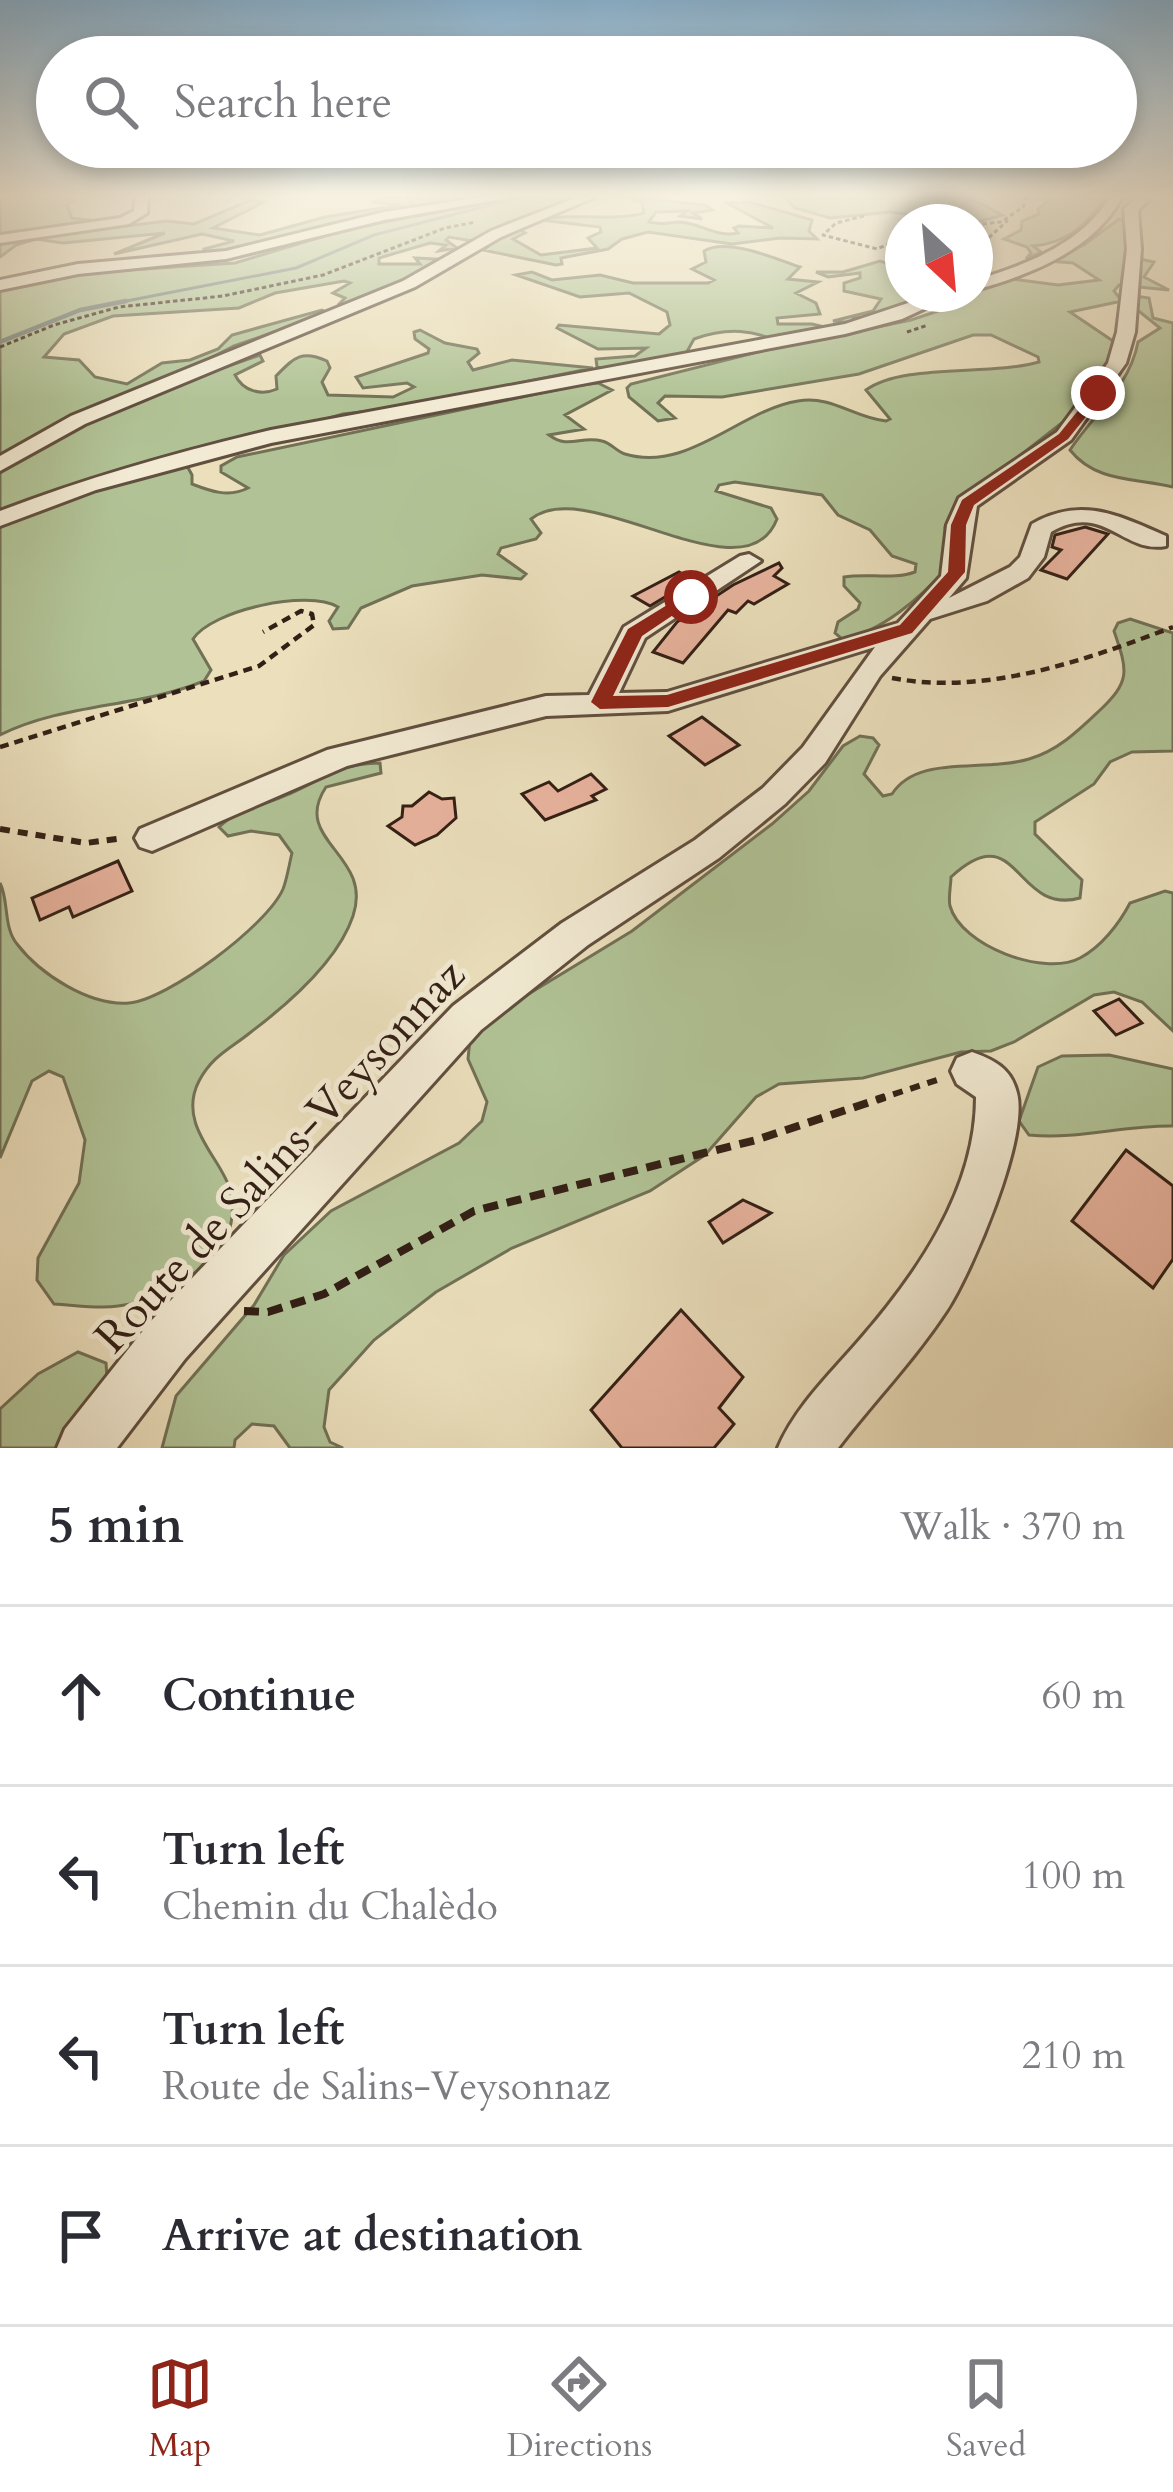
<!DOCTYPE html>
<meta charset="utf-8">
<style>
body{margin:0;font-family:Cardo,serif;background:#f2f2f3;color:#2b2b33}
.compass{position:absolute;left:885px;top:204px;width:108px;height:108px;border-radius:50%;background:#fff;box-shadow:0 6px 18px #0003;rotate:154deg}
.stop{position:absolute;width:36px;height:36px;margin:-27px;border:9px solid #8f2418;border-radius:50%;background:#fff}
.stop.end{background:#8f2418;border-color:#fff;box-shadow:0 3px 12px #0008}
.list{margin:0;padding:0;list-style:none}
h2{display:flex;justify-content:space-between;align-items:center;height:156px;margin:0;padding:0 48px;font-size:51px}
h2 small{font-size:39px;font-weight:400;color:#7c7c81}
.list li{display:grid;grid-template-columns:78px 1fr auto;gap:36px;align-items:center;box-sizing:border-box;height:180px;padding:0 48px;border-top:3px solid #e1e1e2}
.list b{display:block;font-size:45px;white-space:nowrap}
.list p{margin:0;font-size:39px;white-space:nowrap;color:#7c7c81}
.list em{font-size:39px;font-style:normal;color:#7c7c81}
.icon{flex:none;width:66px;height:66px;fill:none;stroke:currentColor;stroke-width:2;stroke-linecap:round;stroke-linejoin:round}
.map{position:relative;flex:none;width:1173px;height:1448px;overflow:hidden}
.search{position:absolute;background:#fff;box-shadow:0 6px 18px #0003;left:36px;right:36px;top:36px;height:132px;display:flex;align-items:center;gap:30px;box-sizing:border-box;padding:0 42px;border-radius:66px;color:#7c7c81;font-size:45px}
.sheet{height:876px;background:#fff}
nav{display:flex;justify-content:space-around;align-items:center;box-sizing:border-box;height:168px;border-top:3px solid #e1e1e2;background:#fff;font-size:33px;color:#7c7c81}
nav a{display:grid;justify-items:center;gap:6px}
nav .on{color:#8f2418}
.map>svg:first-child{display:block}
.green{fill:#b1c396;stroke:#727156;stroke-width:3}
.lines{fill:none;stroke-linecap:round;stroke-linejoin:round}
.stream-far1{stroke:#717c78;stroke-width:3}
.stream{stroke:#717c78;stroke-width:4.5}
.building{fill:#e8b39e;stroke:#331f15;stroke-width:3}
.minor-casing{stroke:#614f3f;stroke-width:6}
.path-far3{stroke:#331f15;stroke-width:3;stroke-dasharray:4.5 3;stroke-linecap:butt}
.path-far2{stroke:#331f15;stroke-width:4.5;stroke-dasharray:9 6;stroke-linecap:butt}
.path-far1{stroke:#331f15;stroke-width:6;stroke-dasharray:10 8;stroke-linecap:butt}
.path{stroke:#331f15;stroke-width:8;stroke-dasharray:15 9;stroke-linecap:butt}
.minor{fill:#f2ead3;fill-rule:evenodd}
.route{fill:#8f2418}
.labels{text-anchor:middle;stroke-width:10;stroke-linejoin:round;paint-order:stroke}
.street-label{font-size:45px;fill:#331f15;stroke:#f2ead3}
</style>
<div class="map">
<svg width="1173" height="1448" viewBox="0 0 1173 1448">
<rect width="100%" height="100%" fill="#ebdfbc"/>
<filter id="stains"><feTurbulence type="fractalNoise" baseFrequency=".00167" numOctaves="4"/><feColorMatrix values="0 0 0 0 .2 0 0 0 0 .09 0 0 0 0 .02 0 0 0 .5 -.17"/></filter>
<radialGradient id="worn" r=".72"><stop offset=".6" stop-color="#630" stop-opacity="0"/><stop offset="1" stop-color="#630" stop-opacity=".3"/></radialGradient>
<g class="green">
<polygon points="0,197 77,197 67,205 72,218 105,222 0,237"/>
<polygon points="381,197 497,197 422,206 269,246 206,255 204,249 234,241 202,234 114,254 165,233 63,243 36,239 16,245 0,257 0,245 10,240 167,221 194,224 251,200 264,202 213,228 260,235 325,217 400,205 374,202"/>
<path d="M516 197H579L507 223 478 242 449 237 446 240 457 248 439 251 446 245 430 243 379 258V264H420L415 258 436 259 420 275 343 307 339 304 345 298 333 293 350 283 344 281 275 293 239 308 113 316 64 334 44 357 79 360 95 377 127 384 162 363 190 360 218 349 232 335 322 310 328 313 234 346 180 374 200 376 260 355 263 361 235 375C243 391 261 396 277 389L276 376C294 358 301 349 327 361L330 368 322 382 328 395 393 397 414 387 407 383 363 388 356 377 428 353 429 349 415 339 414 332 420 330 445 343 477 349 479 353 468 362 473 370 512 360 593 368 396 408 343 414 266 436 187 450 181 455 192 475V484C210 491 229 498 248 488L221 472V466L237 457 574 386 598 383 612 390 565 415 584 429 549 435C569 450 581 435 602 441 611 443 616 451 625 454 688 473 740 410 798 401 832 395 854 418 886 421L890 419 866 390C903 363 990 376 1039 362L1038 357 991 335H973L859 374 722 397 665 396 658 403 675 418 658 421 629 397 627 388 631 384 786 345C754 329 727 327 694 339L684 357 611 371 597 367 596 359 635 356 646 348 598 349 557 328 559 325 659 334 670 325 667 312 629 293 580 297 516 275 532 272 552 280 600 275 633 283H708L714 280 692 269 706 262 704 251C726 237 776 259 800 267L788 279 818 282 796 293 816 303 820 314 777 318 778 324H812L849 333 911 320 950 307 963 294 1012 279 1058 285 1099 280 1073 263 1048 261 1084 245 1119 219 1127 222 1129 248 1125 256 1154 262 1144 277 1169 290 1119 285 1114 291 1122 301 1070 312 1113 341 1110 361 1072 415 954 507 945 527 947 568C922 596 881 633 842 639L835 633 838 622 858 609 860 603 844 586V577C867 573 894 580 915 572L916 564 892 556 870 530 838 515 822 495 735 482 719 485 716 491 771 508 777 519C745 602 588 473 531 519L541 533 536 539 501 548 498 554 526 574 521 579 482 575 412 586 361 608 348 628 333 629 329 621 338 607C308 589 212 610 193 639L211 670 204 681C138 708 64 703 0 735V289L68 274 235 263 348 229Z"/>
<path d="M626 197 705 205 712 210 693 213 702 219 680 216 687 211 656 212 649 222C662 225 667 223 679 222 699 222 715 238 738 233L734 228 739 226 773 228 727 203 750 202 812 220 809 231 817 239 780 238 732 244 648 232 622 239 608 249 561 258 562 264 556 265 483 250 507 232 520 230 525 233 513 239 541 255 597 248 588 238 601 232 600 227 541 220C576 212 610 222 644 213L642 202Z"/>
<polygon points="969,197 1002,215 975,223 890,212 830,218 795,208 786,199"/>
<path d="M1044 197H1105C1087 225 1068 243 1033 246L1041 252 1026 259 1031 253 1027 247 1004 239 1021 230 1022 221 1039 214 1038 209 1047 202Z"/>
<polygon points="880,261 900,268 903,294 935,294 877,318 853,318 855,323 833,321 873,311 881,299 844,291 844,283 860,278 860,273 828,277 816,272 843,272"/>
<path d="M1135 296 1149 298 1153 318 1173 323V487C1137 478 1096 483 1070 450 1093 415 1130 386 1138 342L1160 328 1135 308Z"/>
<path d="M1130 619 1173 633V751L1132 752 1110 762 1094 784 1035 822V834L1082 880 1080 898C1014 916 1019 814 951 877 951 885 948 898 950 906 961 946 1044 977 1080 958 1101 947 1119 924 1130 903L1165 891 1173 893V1031L1142 1002 1114 992 1094 995 1014 1042 991 1051 961 1052 863 1078 779 1084 756 1097 705 1155 650 1191 512 1248 436 1292 374 1340 329 1390 324 1427 330 1442 343 1448H290L274 1426 252 1424 235 1440 234 1448H162L176 1396 254 1305 284 1255 331 1211 459 1143 482 1121 487 1102 468 1059 470 1039 489 1018 632 931 772 824 809 791 843 746 860 736 873 738 879 745 864 774 883 796 892 794C918 754 981 773 1029 759 1057 751 1078 731 1098 712 1131 681 1128 672 1114 631L1118 623Z"/>
<path d="M380 763 381 773 326 787C290 841 374 854 353 916 338 961 288 1004 251 1032 230 1049 212 1056 199 1081 176 1125 223 1160 230 1190 246 1258 176 1299 118 1306 98 1309 75 1305 54 1304L37 1280 38 1258 79 1183 85 1140 63 1077 49 1071 32 1081 0 1158V883C9 900 3 927 17 944 40 974 89 1006 129 1003 167 1000 267 926 283 889 287 879 289 865 292 853L279 835 251 831 228 836 219 827C239 808 264 806 289 794 326 778 336 764 380 763Z"/>
<path d="M1109 1055 1173 1069V1126C1124 1125 1078 1140 1029 1135L1019 1121 1038 1067 1062 1056Z"/>
<polygon points="78,1352 106,1363 108,1391 68,1448 0,1448 0,1409 38,1374"/>
</g>
<g class="lines">
<polyline class="stream-far1" points="111,304 296,268 374,235 521,197"/>
<polyline class="stream" points="0,342 80,310 126,301"/>
</g>
<g class="building">
<polygon points="1085,527 1108,534 1067,579 1041,570 1061,550 1052,547 1055,535"/>
<polygon points="779,563 782,568 774,576 788,584 754,604 748,601 736,613 728,610 683,663 653,652 677,622 733,585"/>
<polygon points="679,572 693,580 650,606 633,596"/>
<polygon points="702,717 739,745 705,765 669,736"/>
<polygon points="591,774 606,789 592,796 596,800 545,820 522,794 549,782 558,791"/>
<polygon points="429,792 442,799 454,798 456,818 437,835 415,845 388,826 402,817 403,806 412,806"/>
<polygon points="118,861 132,891 73,917 69,907 40,920 32,898"/>
<polygon points="1119,999 1142,1023 1116,1035 1094,1011"/>
<polygon points="1126,1150 1173,1186 1173,1259 1153,1288 1072,1221"/>
<polygon points="743,1200 771,1213 723,1243 709,1222"/>
<polygon points="681,1310 743,1377 719,1408 734,1424 714,1448 622,1448 591,1410"/>
</g>
<g class="lines">
<g class="minor-casing">
<g id="minor">
<polygon points="136,197 148,197 147,213 129,224 0,243 0,235 120,218 134,211"/>
<polygon points="482,197 513,197 384,220 226,259 78,274 0,290 0,280 78,264 226,251 384,212"/>
<polygon points="578,197 595,197 501,237 415,287 85,424 0,471 0,456 71,416 403,281 491,231"/>
<path d="M1110 197H1122C1094 250 1030 275 975 290V280C1024 266 1083 243 1110 197Z"/>
<path d="M1132 197 1149 200 1138 210 1141 249 1135 332 1126 363 1071 440 977 506 966 578 949 598 1010 567 1020 557 1032 524C1081 496 1118 515 1166 536V546C1122 554 1104 501 1051 532L1044 557 1028 578 987 601 930 619 880 676 825 763 785 804 719 858 588 945 481 1030 185 1359 117 1448H57L65 1429 149 1323 453 1006 562 923 695 840 763 788 803 747 875 647 668 711 546 716 347 766 152 851 140 847 135 838 140 829 327 750 546 696 589 695 624 627 740 556 749 554 761 561 645 638 619 693 667 692 898 623 941 576 947 525 959 498 1057 432 1108 363 1117 332 1127 249 1124 209 1134 200Z"/>
<path d="M935 294H956L902 319 845 334 271 443 96 490 0 526V511C89 477 178 452 271 430L845 324Z"/>
<path d="M972 1052C994 1060 1011 1068 1017 1093 1029 1138 972 1271 947 1310 915 1359 873 1402 838 1448H778C795 1408 828 1376 856 1344 915 1277 976 1191 976 1097L957 1084 951 1071 957 1058Z"/>
</g>
</g>
<g class="path-far3">
<polyline points="864,216 836,223 823,235 877,249 903,238"/>
<polyline points="1004,220 1023,207 1027,197"/>
<polyline points="975,225 1007,221 983,243"/>
<polyline points="907,332 928,325"/>
<polyline points="0,347 54,325 119,307 223,296 323,275 445,228 476,222"/>
</g>
<g class="path-far2">
<path d="M892 678C986 696 1086 660 1173 627"/>
<polyline points="0,747 259,666 314,625 312,614 301,611 263,632"/>
</g>
<g class="path-far1">
<polyline points="0,829 86,843 124,838"/>
<polyline points="876,1100 940,1079"/>
</g>
<polyline class="path" points="244,1311 268,1312 324,1294 474,1211 756,1140 885,1097"/>
<use href="#minor" class="minor"/>
</g>
<linearGradient id="sky" x2="0" y2="1"><stop stop-color="#89b6d6"/><stop offset="0.49" stop-color="#f6f1e1"/><stop offset="1" stop-color="#f6f1e1" stop-opacity="0"/></linearGradient>
<rect width="1173" height="400" fill="url(#sky)"/>
<polygon class="route" points="1094,391 1105,393 1068,439 974,505 966,525 965,572 912,633 668,707 600,709 591,702 628,629 685,594 700,597 642,636 613,696 667,695 900,625 948,572 951,525 962,500 1059,434"/>
<g class="labels">
<g class="street-label">
<text transform="translate(279 1155) rotate(-47)" y="16">Route de Salins-Veysonnaz</text>
</g>
</g>
<rect width="100%" height="100%" filter="url(#stains)"/>
<rect width="100%" height="100%" fill="url(#worn)"/>
</svg>
<svg class="compass" viewBox="-18 -18 36 36"><path d="M0-13l5 13h-10z" fill="#e53935"/><path d="M0 13l5-13h-10z" fill="#7c7c81"/></svg>
<div class="stop" style="left:691px;top:597px"></div>
<div class="stop end" style="left:1098px;top:393px"></div>
<div class="search"><svg class="icon" aria-label="search" viewBox="0 0 24 24"><circle cx="10" cy="10" r="6"/><path d="M15 15l6 6"/></svg>Search here</div>
</div>
<section class="sheet">
<h2>5 min<small>Walk · 370 m</small></h2>
<ul class="list">
<li><svg class="icon" aria-label="ahead" viewBox="0 0 24 24"><path d="M12 20V5M6 11l6-6 6 6"/></svg><div><b>Continue</b></div><em>60 m</em></li>
<li><svg class="icon" aria-label="left" viewBox="0 0 24 24"><path d="M17 20v-9H6M10 6l-5 5 5 5"/></svg><div><b>Turn left</b><p>Chemin du Chalèdo</p></div><em>100 m</em></li>
<li><svg class="icon" aria-label="left" viewBox="0 0 24 24"><path d="M17 20v-9H6M10 6l-5 5 5 5"/></svg><div><b>Turn left</b><p>Route de Salins-Veysonnaz</p></div><em>210 m</em></li>
<li><svg class="icon" aria-label="arrive" viewBox="0 0 24 24"><path d="M6 21V4h12l-3 4 3 4H6"/></svg><div><b>Arrive at destination</b></div></li>
</ul>
</section>
<nav>
<a class="on"><svg class="icon" aria-label="map" viewBox="0 0 24 24"><path d="M3 6l6-2 6 2 6-2v14l-6 2-6-2-6 2zM9 4v14M15 6v14"/></svg>Map</a>
<a><svg class="icon" aria-label="directions" viewBox="0 0 24 24"><path d="M12 3l9 9-9 9-9-9zM9 14v-3h6M13 9l2 2-2 2"/></svg>Directions</a>
<a><svg class="icon" aria-label="saved" viewBox="0 0 24 24"><path d="M7 4h10v16l-5-4-5 4z"/></svg>Saved</a>
</nav>
